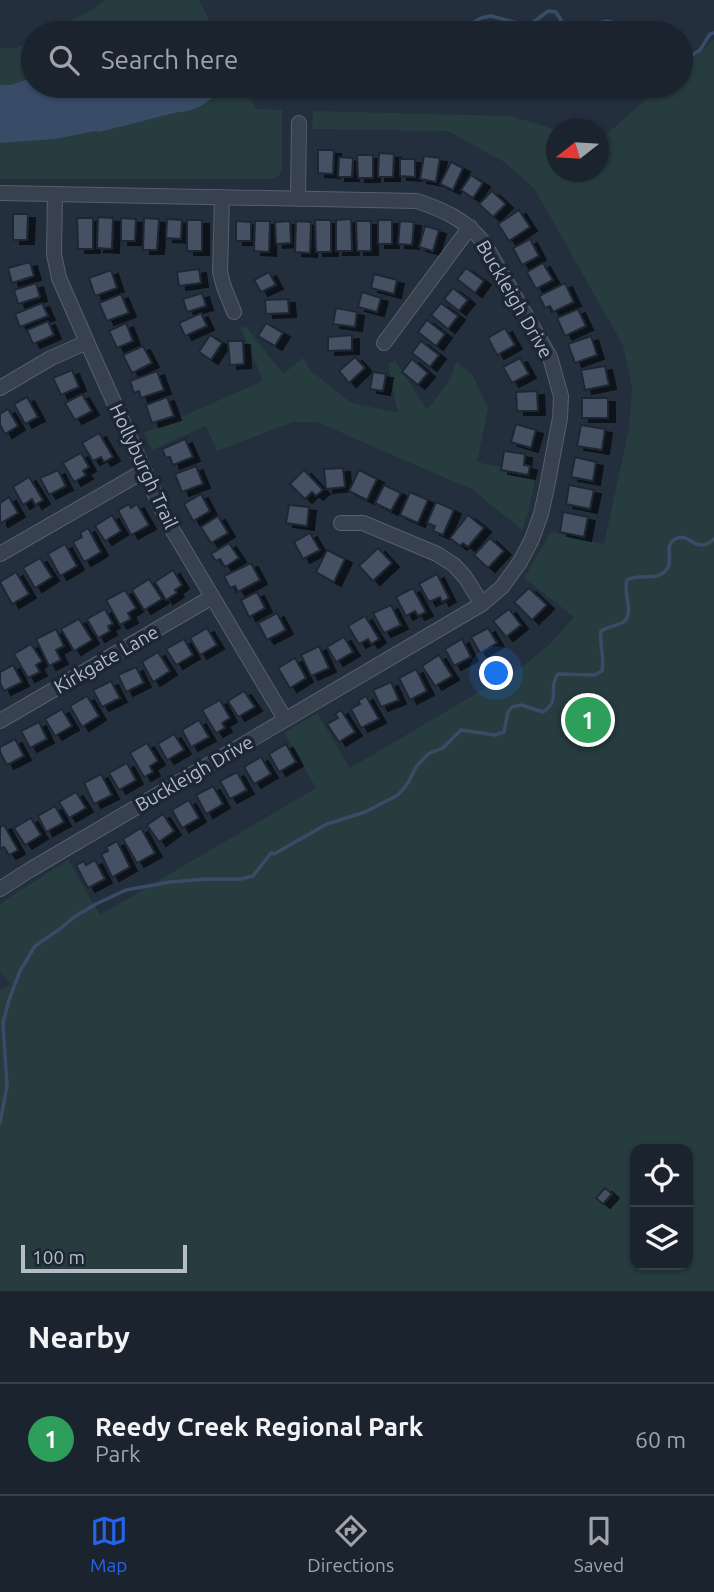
<!DOCTYPE html>
<style>
body{margin:0;font-family:Ubuntu,sans-serif;background:#282f3a;color:#f1f3f6}
.controls{position:absolute;right:21px;bottom:21px;display:grid;overflow:hidden;border-radius:14px;box-shadow:0 2px 5px #0004}
.controls button{width:63px;height:63px;display:grid;place-items:center;padding:0;border:0;border-bottom:2px solid #39404a;background:#1b232e;color:#f1f3f6;font:35px sans-serif}
.compass{position:absolute;left:546px;top:119px;width:63px;height:63px;border-radius:50%;background:#1b232e;box-shadow:0 2px 5px #0004;rotate:253deg}
.scale{position:absolute;left:21px;bottom:18px;width:166px;box-sizing:border-box;padding-left:7px;border:4px solid #b4bcc9;border-top:0;font-size:19px;line-height:24px;white-space:nowrap;color:#b4bcc9;-webkit-text-stroke:5px #1d2633;paint-order:stroke}
.you{position:absolute;left:497px;top:674px;width:24px;height:24px;margin:-18px;border:5px solid #fff;border-radius:50%;background:#1a73e8;box-shadow:0 0 0 10px #1a73e833}
.badge{display:grid;place-items:center;width:46px;height:46px;border-radius:50%;background:#2563eb;color:#fff;font-size:23px;font-weight:700}
.pin{position:absolute;translate:-50% -50%;border:4px solid #fff;box-shadow:0 2px 7px #0006}
.list{margin:0;padding:0;list-style:none}
h2{display:flex;justify-content:space-between;align-items:center;height:91px;margin:0;padding:0 28px;font-size:30px}
h2 small{font-size:23px;font-weight:400;color:#a0a4aa}
.list li{display:grid;grid-template-columns:46px 1fr auto;gap:21px;align-items:center;box-sizing:border-box;height:112px;padding:0 28px;border-top:2px solid #39404a}
.list b{display:block;font-size:26px;white-space:nowrap}
.list p{margin:0;font-size:23px;white-space:nowrap;color:#a0a4aa}
.list em{font-size:23px;font-style:normal;color:#a0a4aa}
.icon{flex:none;width:38px;height:38px;fill:none;stroke:currentColor;stroke-width:2;stroke-linecap:round;stroke-linejoin:round}
.map{position:relative;flex:none;width:714px;height:1291px;overflow:hidden}
.search{position:absolute;background:#1b232e;box-shadow:0 2px 5px #0004;left:21px;right:21px;top:21px;height:77px;display:flex;align-items:center;gap:18px;box-sizing:border-box;padding:0 24px;border-radius:38px;color:#a0a4aa;font-size:26px}
.sheet{height:203px;background:#1b232e}
nav{display:flex;justify-content:space-around;align-items:center;box-sizing:border-box;height:98px;border-top:2px solid #39404a;background:#1b232e;font-size:19px;color:#a0a4aa}
nav a{display:grid;justify-items:center;gap:4px}
nav .on{color:#2563eb}
.map>svg:first-child{display:block}
.green{fill:#263c3f;fill-rule:evenodd}
.water{fill:#394c67}
.lines{fill:none;stroke-linecap:round;stroke-linejoin:round}
.stream{stroke:#394c67;stroke-width:3.5}
.building{fill:#455162;stroke:#1f2835;stroke-width:2;filter:url(#shadow)}
.minor-casing{stroke:#565f6c;stroke-width:16}
.minor{stroke:#38414e;stroke-width:14}
.labels{text-anchor:middle;stroke-width:7;stroke-linejoin:round;paint-order:stroke}
.street-label{font-size:19px;fill:#b4bcc9;stroke:#1d2633}
</style>
<div class="map">
<svg width="714" height="1291" viewBox="0 0 714 1291">
<defs>
<filter id="shadow"><feDropShadow dx="7" dy="4" stdDeviation="0" flood-color="#0009"/></filter>
</defs>
<rect width="100%" height="100%" fill="#242f3e"/>
<g class="green">
<polygon points="106,0 199,0 216,33 46,33 88,12"/>
<path d="M714 39V1291H0V990L11 984 0 972V905L7 899 68 860 100 915 316 788 284 733 317 713 350 768 522 667 550 644 574 617 524 578 551 532 604 544 629 428 632 389 623 345 534 188 504 162 448 131 312 129 313 111 511 116 557 130 556 172H598L599 141 661 86H681V68ZM635 1149H688V1265H635Z"/>
<polygon points="33,40 33,86 244,86 256,109 282,110 282,169 279,176 272,179 0,179 0,48 16,48"/>
<polygon points="246,326 283,374 303,358 311,371 351,403 398,413 388,364 395,360 427,410 450,379 456,362 472,374 488,408 477,462 536,475 528,513 522,530 473,490 317,422 293,422 217,451 206,426 152,450 144,433 263,381 241,329"/>
</g>
<path class="water" d="M33 77V86H211L216 92C210 104 191 112 178 112L99 132 95 131 55 139 0 143V85H11Z"/>
<g class="lines">
<g class="stream">
<polyline points="455,33 481,18 491,16 521,24 531,24 548,11 556,12 569,33"/>
<path d="M585 33C598 22 612 13 621 33"/>
<polyline points="681,55 689,57 700,50 710,34 714,33"/>
<polyline points="209,88 235,86"/>
<path d="M0 1123 7 1086 3 1023 9 1000 20 971 35 946 61 928 74 917 96 904 126 890 170 882 207 879H241L253 876 271 853 274 854 327 824 365 812 398 795 408 783 416 767 428 754 443 748 461 730 495 735 504 732 508 712 512 707 521 705 543 712C562 699 547 689 558 674L595 675 602 671C605 658 599 644 601 631 607 627 615 626 622 623 636 615 622 592 627 580 639 573 658 582 667 569 674 560 663 546 675 539 690 531 696 556 714 539"/>
</g>
</g>
<g class="building">
<polygon points="318,150 334,150 333,174 318,173"/>
<polygon points="379,153 394,154 393,177 378,177"/>
<polygon points="357,155 373,155 373,178 358,178"/>
<polygon points="424,156 440,158 436,182 420,179"/>
<polygon points="339,157 353,158 352,177 338,177"/>
<polygon points="400,159 415,159 415,177 400,176"/>
<polygon points="451,162 463,168 453,190 440,184"/>
<polygon points="471,175 483,183 473,198 461,190"/>
<polygon points="492,191 506,204 493,217 479,204"/>
<polygon points="519,210 530,227 509,241 498,224"/>
<polygon points="13,214 28,214 27,240 13,240"/>
<polygon points="98,217 113,218 112,249 97,248"/>
<polygon points="77,218 93,218 93,249 78,249"/>
<polygon points="121,218 136,219 135,241 121,241"/>
<polygon points="144,218 159,219 157,250 143,250"/>
<polygon points="167,219 182,220 181,239 166,238"/>
<polygon points="351,219 352,251 336,251 336,220"/>
<rect x="187" y="220" width="15" height="31"/>
<polygon points="315,220 331,220 331,252 316,252"/>
<rect x="378" y="220" width="14" height="24"/>
<polygon points="236,221 251,222 251,241 236,241"/>
<polygon points="255,221 270,221 269,252 254,251"/>
<polygon points="290,221 291,243 276,244 275,222"/>
<polygon points="296,221 311,222 310,253 295,252"/>
<polygon points="356,221 371,221 371,251 357,251"/>
<polygon points="400,221 414,222 412,245 398,244"/>
<polygon points="425,226 439,230 433,251 419,247"/>
<polygon points="530,239 539,256 522,265 513,248"/>
<polygon points="30,262 34,276 12,283 8,268"/>
<polygon points="543,263 553,280 536,289 527,272"/>
<polygon points="466,268 484,281 475,293 457,279"/>
<polygon points="199,269 201,283 179,286 177,272"/>
<polygon points="111,270 117,288 95,296 89,278"/>
<polygon points="269,272 276,285 261,292 254,280"/>
<polygon points="374,274 397,280 394,294 371,288"/>
<polygon points="36,283 40,297 18,304 14,290"/>
<polygon points="565,283 574,302 553,312 550,306 545,308 539,296"/>
<polygon points="453,288 468,300 459,311 444,299"/>
<polygon points="362,292 381,298 377,312 358,307"/>
<polygon points="202,293 206,306 187,312 183,299"/>
<polygon points="121,294 129,313 107,321 99,303"/>
<polygon points="288,299 289,313 266,314 265,300"/>
<polygon points="42,303 48,316 20,327 15,314"/>
<polygon points="441,303 458,316 448,329 431,315"/>
<polygon points="336,308 357,312 355,327 333,324"/>
<polygon points="578,309 586,326 565,336 557,318"/>
<polygon points="201,313 207,326 185,336 179,323"/>
<polygon points="427,320 445,334 436,346 418,332"/>
<polygon points="48,321 54,335 33,344 27,330"/>
<polygon points="126,323 133,341 117,348 109,331"/>
<polygon points="266,323 283,333 275,346 258,336"/>
<polygon points="505,328 515,345 497,355 488,338"/>
<polygon points="210,335 222,343 211,360 199,352"/>
<polygon points="352,335 352,350 328,351 328,337"/>
<polygon points="591,336 597,355 575,363 568,344"/>
<polygon points="228,341 243,341 244,364 230,365"/>
<polygon points="421,341 439,355 430,367 412,353"/>
<polygon points="143,346 152,363 132,373 123,355"/>
<polygon points="355,357 365,368 349,383 339,371"/>
<polygon points="520,358 529,374 512,383 503,367"/>
<polygon points="412,359 428,373 418,385 402,372"/>
<polygon points="605,366 609,385 585,390 581,370"/>
<polygon points="72,370 79,387 61,395 53,378"/>
<polygon points="157,371 164,390 141,398 139,391 134,393 130,381"/>
<polygon points="373,372 386,374 383,391 370,389"/>
<polygon points="537,391 538,411 517,411 516,392"/>
<polygon points="82,394 92,411 75,420 65,403"/>
<polygon points="27,397 38,417 25,424 14,404"/>
<polygon points="167,397 174,416 152,423 146,405"/>
<rect x="582" y="398" width="26" height="20"/>
<polygon points="8,409 18,426 5,434 0,425 0,414"/>
<polygon points="516,424 536,430 531,448 511,442"/>
<polygon points="581,425 605,429 602,450 577,446"/>
<polygon points="99,433 113,457 104,462 101,457 93,461 82,443"/>
<polygon points="185,439 193,457 173,465 170,457 166,458 162,449"/>
<polygon points="504,451 525,454 524,465 530,466 528,475 501,470"/>
<polygon points="81,453 89,467 83,471 86,475 74,482 63,463"/>
<polygon points="575,457 596,462 593,481 571,477"/>
<polygon points="196,466 203,484 182,492 175,474"/>
<polygon points="343,468 345,487 326,489 324,469"/>
<polygon points="58,470 66,486 49,495 40,478"/>
<polygon points="304,470 323,490 316,496 312,492 305,499 290,484"/>
<polygon points="359,470 377,479 367,500 349,491"/>
<polygon points="29,477 43,500 35,505 32,499 23,505 13,487"/>
<polygon points="384,485 401,493 391,511 375,503"/>
<polygon points="569,485 594,490 590,509 566,504"/>
<polygon points="410,492 428,500 418,523 400,515"/>
<polygon points="201,494 210,511 193,521 184,504"/>
<polygon points="9,497 18,513 1,523 0,521 0,503"/>
<polygon points="436,502 454,510 443,535 433,531 435,526 427,523"/>
<polygon points="129,504 131,508 137,504 149,525 131,535 118,510"/>
<polygon points="289,505 309,507 307,526 286,523"/>
<polygon points="563,512 588,517 584,537 560,532"/>
<polygon points="112,515 121,531 105,541 95,526"/>
<polygon points="468,515 484,528 468,547 463,543 460,546 450,538"/>
<polygon points="218,516 228,533 211,543 201,527"/>
<polygon points="88,528 101,552 84,562 73,542 82,537 80,533"/>
<polygon points="310,533 320,550 303,559 294,542"/>
<polygon points="490,538 504,551 488,568 474,555"/>
<polygon points="229,543 239,558 225,567 220,559 216,561 211,554"/>
<polygon points="65,544 77,566 60,576 48,554"/>
<polygon points="378,548 392,563 373,581 359,566"/>
<polygon points="327,550 345,559 334,582 316,572"/>
<polygon points="40,558 52,577 35,588 23,568"/>
<polygon points="251,563 260,580 238,592 235,586 230,588 224,576"/>
<polygon points="173,570 182,585 175,590 177,593 166,600 155,582"/>
<polygon points="16,572 29,594 12,604 0,582"/>
<polygon points="437,574 449,598 442,602 440,597 429,602 419,584"/>
<polygon points="149,579 162,599 144,610 132,590"/>
<polygon points="413,588 426,612 418,616 415,611 406,616 396,597"/>
<polygon points="529,588 547,605 532,620 514,602"/>
<polygon points="125,590 136,608 128,613 131,619 120,625 106,600"/>
<polygon points="257,592 265,608 249,617 241,600"/>
<polygon points="391,605 401,625 384,633 373,613"/>
<polygon points="105,609 113,624 108,626 110,631 98,638 87,619"/>
<polygon points="509,609 521,625 506,637 493,621"/>
<polygon points="277,613 286,630 267,640 258,623"/>
<polygon points="365,616 379,639 371,644 368,639 359,644 348,626"/>
<polygon points="79,619 92,640 74,651 61,629"/>
<polygon points="207,628 217,645 200,655 190,638"/>
<polygon points="488,628 497,643 480,653 471,637"/>
<polygon points="56,629 64,646 56,650 61,660 49,666 36,639"/>
<polygon points="344,637 353,652 336,662 327,647"/>
<polygon points="184,639 193,655 176,665 166,649"/>
<polygon points="462,639 471,657 454,666 445,649"/>
<polygon points="31,644 42,661 36,665 40,672 28,678 14,654"/>
<polygon points="319,646 329,668 311,676 301,655"/>
<polygon points="158,652 170,671 153,682 142,662"/>
<polygon points="439,655 452,676 435,686 422,666"/>
<polygon points="295,658 306,678 290,688 278,668"/>
<polygon points="13,665 22,682 4,691 0,683 0,672"/>
<polygon points="136,667 144,683 126,692 118,675"/>
<polygon points="416,669 427,691 410,700 399,678"/>
<polygon points="111,681 120,698 102,707 93,690"/>
<polygon points="391,682 399,700 381,707 373,690"/>
<polygon points="244,691 255,707 238,717 228,701"/>
<polygon points="87,696 99,716 82,727 70,706"/>
<polygon points="366,696 379,719 361,728 351,709 360,704 358,701"/>
<polygon points="220,700 230,718 222,723 225,728 216,733 202,710"/>
<polygon points="62,709 72,726 55,736 45,719"/>
<polygon points="341,710 355,732 339,742 327,724 338,718 335,714"/>
<polygon points="199,720 209,737 191,747 182,730"/>
<polygon points="39,722 47,739 30,748 21,731"/>
<polygon points="174,734 184,750 167,760 158,744"/>
<polygon points="15,739 24,756 7,765 0,752 0,747"/>
<polygon points="147,743 158,761 150,766 153,772 144,777 130,753"/>
<polygon points="286,744 296,762 279,772 269,754"/>
<polygon points="261,757 271,774 254,784 244,767"/>
<polygon points="127,763 136,780 119,790 109,773"/>
<polygon points="237,772 247,790 230,799 220,781"/>
<polygon points="101,774 112,795 94,804 84,783"/>
<polygon points="213,786 223,804 206,814 196,795"/>
<polygon points="76,792 86,808 69,818 59,802"/>
<polygon points="189,800 199,818 182,828 172,810"/>
<polygon points="55,806 64,822 46,832 38,816"/>
<polygon points="163,814 174,831 159,842 147,825"/>
<polygon points="31,818 41,835 25,845 14,828"/>
<polygon points="4,825 18,850 9,855 4,847 0,849 0,827"/>
<polygon points="141,828 155,853 137,863 123,839"/>
<polygon points="117,841 130,867 112,877 101,854 108,851 106,847"/>
<polygon points="95,860 105,879 88,888 76,865 84,861 86,865"/>
<polygon points="605,1188 612,1194 603,1204 596,1198"/>
</g>
<g class="lines">
<g class="minor-casing">
<g id="minor">
<path d="M0 193 417 201C444 210 466 220 484 243L550 357 561 396 560 418 547 487 541 514 532 539 520 562 502 587 482 604 28 871 0 889"/>
<polyline points="55,194 54,254 59,278 87,342 166,519 285,719"/>
<polyline points="222,197 220,272 224,287 234,312"/>
<polyline points="298,199 299,123"/>
<polyline points="384,343 470,227"/>
<polyline points="0,388 51,358 87,342"/>
<polyline points="341,523 363,523 437,554 454,565 465,577 482,604"/>
<polyline points="0,554 144,471"/>
<polyline points="0,721 212,597"/>
</g>
</g>
<use href="#minor" class="minor"/>
</g>
<g class="labels">
<g class="street-label">
<text transform="translate(515 299) rotate(60)" y="7">Buckleigh Drive</text>
<text transform="translate(144 466) rotate(65)" y="7">Hollyburgh Trail</text>
<text transform="translate(106 659) rotate(-30)" y="7">Kirkgate Lane</text>
<text transform="translate(194 773) rotate(-30)" y="7">Buckleigh Drive</text>
</g>
</g>
</svg>
<div class="controls">
<button><svg class="icon" aria-label="locate" viewBox="0 0 24 24"><circle cx="12" cy="12" r="6"/><path d="M12 2v4M12 18v4M2 12h4M18 12h4"/></svg></button>
<button><svg class="icon" aria-label="layers" viewBox="0 0 24 24"><path d="M12 4l9 5-9 5-9-5zM3 14l9 5 9-5"/></svg></button>
</div>
<svg class="compass" viewBox="-18 -18 36 36"><path d="M0-13l5 13h-10z" fill="#e53935"/><path d="M0 13l5-13h-10z" fill="#a0a4aa"/></svg>
<div class="scale">100 m</div>
<div class="you"></div>
<div class="pin badge" style="left:588px;top:720px;background:#2e9e5b">1</div>
<div class="search"><svg class="icon" aria-label="search" viewBox="0 0 24 24"><circle cx="10" cy="10" r="6"/><path d="M15 15l6 6"/></svg>Search here</div>
</div>
<section class="sheet">
<h2>Nearby<small></small></h2>
<ul class="list">
<li><span class="badge" style="background:#2e9e5b">1</span><div><b>Reedy Creek Regional Park</b><p>Park</p></div><em>60 m</em></li>
</ul>
</section>
<nav>
<a class="on"><svg class="icon" aria-label="map" viewBox="0 0 24 24"><path d="M3 6l6-2 6 2 6-2v14l-6 2-6-2-6 2zM9 4v14M15 6v14"/></svg>Map</a>
<a><svg class="icon" aria-label="directions" viewBox="0 0 24 24"><path d="M12 3l9 9-9 9-9-9zM9 14v-3h6M13 9l2 2-2 2"/></svg>Directions</a>
<a><svg class="icon" aria-label="saved" viewBox="0 0 24 24"><path d="M7 4h10v16l-5-4-5 4z"/></svg>Saved</a>
</nav>
